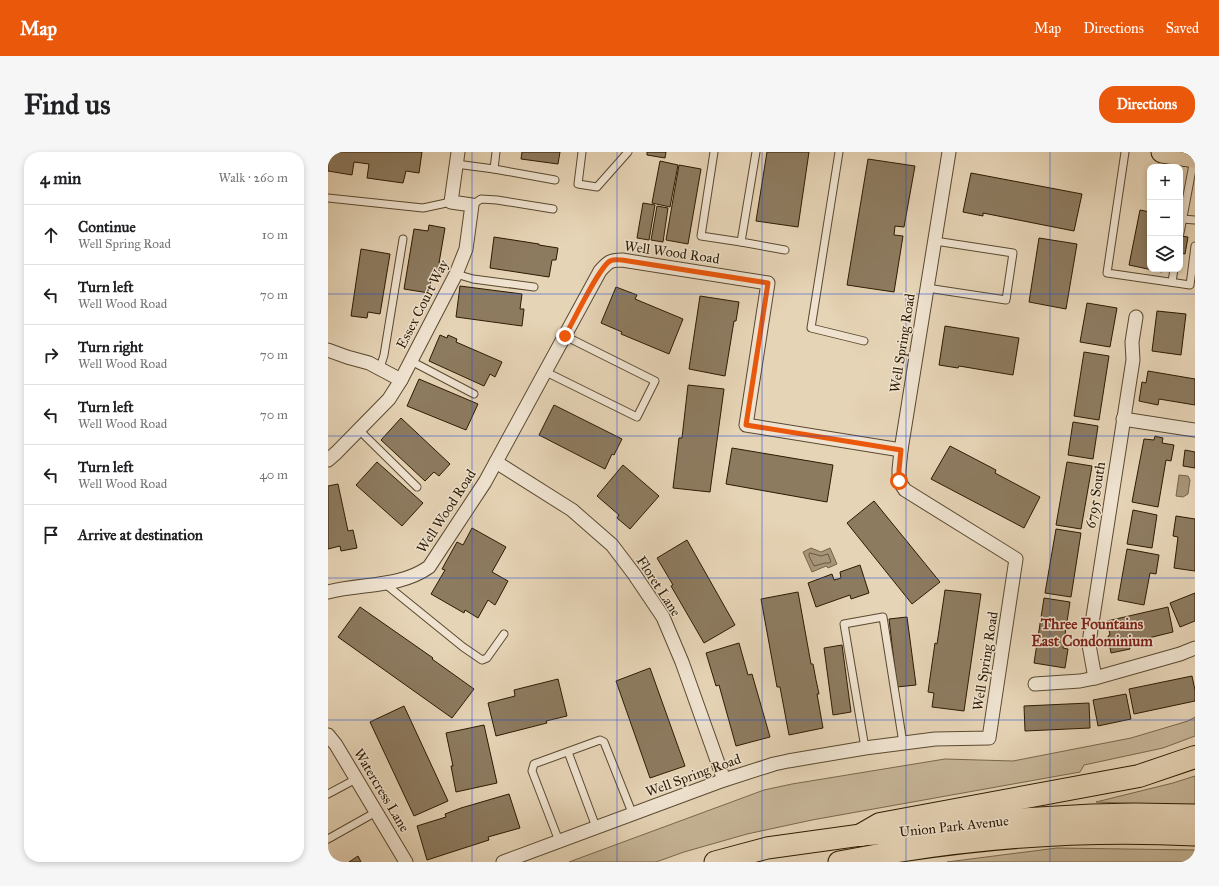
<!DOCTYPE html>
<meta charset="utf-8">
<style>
body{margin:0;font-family:"IM FELL Great Primer",serif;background:#f6f6f6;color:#202124}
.controls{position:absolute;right:12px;top:12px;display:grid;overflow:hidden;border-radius:8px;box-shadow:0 2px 6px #0003}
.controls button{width:36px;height:36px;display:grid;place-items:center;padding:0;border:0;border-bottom:1px solid #e0e0e0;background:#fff;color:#202124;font:20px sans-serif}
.stop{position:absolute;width:12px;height:12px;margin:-9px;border:3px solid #ea580c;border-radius:50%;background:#fff}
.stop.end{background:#ea580c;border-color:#fff;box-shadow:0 1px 4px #0008}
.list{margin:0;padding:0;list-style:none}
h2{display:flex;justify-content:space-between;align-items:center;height:52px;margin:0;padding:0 16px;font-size:17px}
h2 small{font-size:13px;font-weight:400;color:#757577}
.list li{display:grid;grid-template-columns:26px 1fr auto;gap:12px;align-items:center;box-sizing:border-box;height:60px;padding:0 16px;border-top:1px solid #e0e0e0}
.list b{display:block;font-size:15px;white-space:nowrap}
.list p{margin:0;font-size:13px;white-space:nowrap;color:#757577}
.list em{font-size:13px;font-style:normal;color:#757577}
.icon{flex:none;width:22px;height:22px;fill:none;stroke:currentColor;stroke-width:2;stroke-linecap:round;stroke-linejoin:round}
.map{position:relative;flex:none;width:867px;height:710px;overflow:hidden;border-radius:16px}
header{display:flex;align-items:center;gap:24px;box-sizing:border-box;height:56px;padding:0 20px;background:#ea580c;color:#fff}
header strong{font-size:19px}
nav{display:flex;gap:22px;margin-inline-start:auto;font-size:14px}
.intro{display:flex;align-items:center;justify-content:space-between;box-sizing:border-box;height:96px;padding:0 24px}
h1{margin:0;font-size:28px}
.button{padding:10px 18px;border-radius:16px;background:#ea580c;color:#fff;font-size:14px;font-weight:700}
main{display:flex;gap:24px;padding:0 24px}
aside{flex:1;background:#fff;border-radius:16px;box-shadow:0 2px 6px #0003}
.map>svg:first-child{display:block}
.green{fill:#c6b597;stroke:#79684c}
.water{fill:#a79579;stroke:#766449}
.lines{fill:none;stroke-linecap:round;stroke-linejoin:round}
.shore{stroke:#6a583e;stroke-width:1}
.building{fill:#8d7b60;stroke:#2c1b02}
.lane-casing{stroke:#5a492f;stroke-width:9}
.street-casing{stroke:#5a492f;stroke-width:15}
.primary-casing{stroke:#2c1b02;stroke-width:23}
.highway-casing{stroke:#2c1b02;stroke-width:24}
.lane{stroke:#efe3d0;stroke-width:7}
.street{stroke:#efe3d0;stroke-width:13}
.primary{stroke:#e6d4b6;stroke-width:21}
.highway{stroke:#e6d4b6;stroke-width:22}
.route{stroke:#ea580c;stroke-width:5}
.grid{fill:none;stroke:#1d4ed8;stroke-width:1;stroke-opacity:0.55}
.labels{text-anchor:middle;stroke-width:3;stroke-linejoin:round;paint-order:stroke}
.street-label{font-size:14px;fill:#2c1b02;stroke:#efe3d0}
.neighbourhood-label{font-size:15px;font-weight:bold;fill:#7a1f14;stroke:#efe3d0}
</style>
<header>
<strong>Map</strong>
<nav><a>Map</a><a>Directions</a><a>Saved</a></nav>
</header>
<div class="intro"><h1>Find us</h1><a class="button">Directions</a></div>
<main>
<aside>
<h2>4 min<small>Walk · 260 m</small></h2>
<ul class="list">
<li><svg class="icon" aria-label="ahead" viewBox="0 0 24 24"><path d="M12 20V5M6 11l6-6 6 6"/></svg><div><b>Continue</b><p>Well Spring Road</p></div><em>10 m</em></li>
<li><svg class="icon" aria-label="left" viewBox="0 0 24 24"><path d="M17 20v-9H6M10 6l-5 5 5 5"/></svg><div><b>Turn left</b><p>Well Wood Road</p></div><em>70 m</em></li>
<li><svg class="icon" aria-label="right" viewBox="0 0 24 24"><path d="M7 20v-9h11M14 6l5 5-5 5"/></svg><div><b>Turn right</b><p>Well Wood Road</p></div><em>70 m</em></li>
<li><svg class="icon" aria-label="left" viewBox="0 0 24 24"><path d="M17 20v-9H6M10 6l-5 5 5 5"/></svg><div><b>Turn left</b><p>Well Wood Road</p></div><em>70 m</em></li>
<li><svg class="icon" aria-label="left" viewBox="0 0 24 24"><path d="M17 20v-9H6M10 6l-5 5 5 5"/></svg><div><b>Turn left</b><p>Well Wood Road</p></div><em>40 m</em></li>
<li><svg class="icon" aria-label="arrive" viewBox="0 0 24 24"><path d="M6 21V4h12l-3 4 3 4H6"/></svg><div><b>Arrive at destination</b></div></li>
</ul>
</aside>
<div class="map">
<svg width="867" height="710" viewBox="0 0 867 710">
<rect width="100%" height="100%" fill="#e6d4b6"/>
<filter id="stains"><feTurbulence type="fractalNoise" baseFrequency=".005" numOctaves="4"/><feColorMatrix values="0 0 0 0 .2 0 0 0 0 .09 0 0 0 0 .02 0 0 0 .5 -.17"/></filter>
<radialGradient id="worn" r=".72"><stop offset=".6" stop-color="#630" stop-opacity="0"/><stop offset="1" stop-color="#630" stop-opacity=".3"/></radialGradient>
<g class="green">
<polygon points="867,565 867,584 835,596 756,613 752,620 484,668 419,682 356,700 328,710 241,710 436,638 464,632 617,607 685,609 803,586 860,569"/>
<polygon points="867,624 867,654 768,650 845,631"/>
<polygon points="729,696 867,698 867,710 619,710"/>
</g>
<g class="water">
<polygon points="851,323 860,324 862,328 860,342 855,345 848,344"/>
<polygon points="483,396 493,400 502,396 509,412 500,416 498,414 484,420 475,400"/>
</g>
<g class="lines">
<polygon class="shore" points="482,401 493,404 500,402 503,410 501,411 497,411 486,414 481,404"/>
</g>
<g class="building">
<polygon points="0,0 94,0 91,21 78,19 75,31 39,26 41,12 26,10 24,23 0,19"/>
<polygon points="194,0 232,0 230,12 193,7"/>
<polygon points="319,0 338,0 337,6 319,3"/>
<polygon points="439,0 481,0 470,75 428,69"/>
<polygon points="540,7 587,14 576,75 567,74 566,83 575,84 566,140 519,133"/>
<polygon points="332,9 350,13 342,55 324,51"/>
<polygon points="351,13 373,17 360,92 338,88"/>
<polygon points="643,21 754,42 746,79 655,61 655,64 635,60"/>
<polygon points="315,51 327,53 321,88 309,86"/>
<polygon points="329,54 340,56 335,90 323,88"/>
<polygon points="812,58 822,60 822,117 835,117 834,120 801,113"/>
<polygon points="101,73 117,76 111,111 115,112 113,122 104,121 101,141 76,137 86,77 100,79"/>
<polygon points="852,84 860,85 857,102 852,101"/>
<polygon points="166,85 211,92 211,93 230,96 228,108 224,108 221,125 162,116"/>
<polygon points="711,86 749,92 738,157 701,150"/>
<polygon points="33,97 62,102 52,162 40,160 39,166 23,164"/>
<polygon points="132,134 194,142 192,157 196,157 194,174 128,165"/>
<polygon points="288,135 309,143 307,147 355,167 341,202 293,182 294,180 273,171"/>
<polygon points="372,144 411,150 408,169 406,169 397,224 361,217"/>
<polygon points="759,151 789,156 782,195 752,190"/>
<polygon points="829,159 858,162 853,203 824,199"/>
<polygon points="617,174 691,186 685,223 631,214 630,216 611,213"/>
<polygon points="112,183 119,186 120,183 129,187 128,190 174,210 167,225 162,222 156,234 101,209"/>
<polygon points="756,200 781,204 771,268 746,264"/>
<polygon points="820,219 867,227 867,253 831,247 830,253 811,249 814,230 818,231"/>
<polygon points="91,227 150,252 138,278 79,254"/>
<polygon points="360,233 396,237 382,340 345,336 351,286 354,286"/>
<polygon points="226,253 294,287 286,303 284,302 277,317 211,283"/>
<polygon points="73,266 122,312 111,324 106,320 97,329 53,288"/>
<polygon points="745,270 770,274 765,307 740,303"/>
<polygon points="827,284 835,286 834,291 846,293 843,309 838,308 830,355 804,350 816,287 826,288"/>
<polygon points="622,294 668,318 667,321 712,345 696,376 603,327"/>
<polygon points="404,296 505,313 499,350 398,332"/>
<polygon points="857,298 867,300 867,316 855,314"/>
<polygon points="49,310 95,351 74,374 28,333"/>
<polygon points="739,310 764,314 753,377 728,373"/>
<polygon points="295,313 331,344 302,377 289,366 291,363 269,344"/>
<polygon points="10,332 20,379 25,378 29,396 13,399 12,394 0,397 0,334"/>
<polygon points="546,349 612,430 584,452 519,371"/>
<polygon points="805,358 829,363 824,396 799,392"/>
<polygon points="848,364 867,367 867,419 846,416 850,385 845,384"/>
<polygon points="144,376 178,395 164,420 180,429 167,453 160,448 150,466 137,458 136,461 103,442 117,418 114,417 129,390 135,393"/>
<polygon points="728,377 753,381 743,445 717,441"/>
<polygon points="359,388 407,473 376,491 343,434 345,433 329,406"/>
<polygon points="799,397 831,403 828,422 822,421 816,453 790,448"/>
<polygon points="532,413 541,441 523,447 522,443 488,455 480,431 504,422 506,428 513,426 512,420"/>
<polygon points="617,438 653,442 636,559 604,555 606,541 600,540 607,491 609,492"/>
<polygon points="470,440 483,512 485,512 488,528 491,542 489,542 495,576 461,583 452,535 449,535 433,447"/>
<polygon points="867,441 867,469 852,475 842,451"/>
<polygon points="716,446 742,450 735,496 740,497 737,516 706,511"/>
<polygon points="32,455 105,506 104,507 146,537 124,566 10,485"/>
<polygon points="840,455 845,480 800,491 802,497 783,501 780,484 782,483 779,469"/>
<polygon points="579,465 588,533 569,535 561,467"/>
<polygon points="411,491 420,523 424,522 442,585 408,594 391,533 388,534 378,501"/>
<polygon points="514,493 523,560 505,563 496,496"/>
<polygon points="322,516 357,614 322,626 288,529"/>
<polygon points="864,524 867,538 867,549 806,562 801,537"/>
<polygon points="230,527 239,564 218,569 219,571 168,584 160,551 187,544 186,538"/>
<polygon points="798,542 803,567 770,574 765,548"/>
<polygon points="761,551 762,576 697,579 696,554"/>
<polygon points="76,554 120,649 86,664 42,570"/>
<polygon points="156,573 169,631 128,640 123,614 125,614 118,581"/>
<polygon points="181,642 192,676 160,685 161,688 99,708 89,674 118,665 117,662 133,656"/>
<polygon points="30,704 33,710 21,710"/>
</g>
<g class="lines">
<g class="lane-casing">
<g id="lane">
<polyline points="254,0 250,32 269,35 300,0"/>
<polyline points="386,0 373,84 413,90"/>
<polyline points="428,0 413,90 457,98"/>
<polyline points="511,0 483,176 536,189"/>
<polyline points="797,0 779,121 862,133 867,94"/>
<polyline points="128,12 166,17 168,0"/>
<polyline points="166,17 227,28"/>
<polyline points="0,46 95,56 123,50"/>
<polyline points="144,53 153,47 169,48 225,57"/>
<polyline points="854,67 867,68"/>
<polyline points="852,81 866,7"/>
<polyline points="128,122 145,127 206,135"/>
<polyline points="844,130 846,117"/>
<polyline points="599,136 678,148 685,101 607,89"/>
<polyline points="83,209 146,242"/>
<polyline points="52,216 56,203 75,87"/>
<polyline points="218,220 309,265 327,229 237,184"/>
<polyline points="31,278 89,335"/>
<polyline points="56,431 135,495 154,508 159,506 176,482"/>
<polyline points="537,596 516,472 555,465 575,591"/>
<polyline points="240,600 268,675"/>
<polyline points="0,642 28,627"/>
<polyline points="0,687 48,660"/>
<polyline points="231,689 204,619 206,612 272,588 276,590 305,663"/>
</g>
</g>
<g class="street-casing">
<g id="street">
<polyline points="0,198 19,205 41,211 73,228"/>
<polyline points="795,267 867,278"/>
<polyline points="0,308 8,301 61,247 73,228 128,122 138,97 144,53 123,50 130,0"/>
<polyline points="168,310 244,358 284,393 306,422 335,465 354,510 396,628"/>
<path d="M0 440C34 431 71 436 101 415L157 330 272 119C280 110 282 108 294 108L440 131 418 273 573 298"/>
<polyline points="767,526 761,493 762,484 805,208 804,190 808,165"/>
<polyline points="707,532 752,529 767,526 852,502 867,496"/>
<polyline points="0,583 8,593 78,710"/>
<polyline points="175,710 396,628 446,612 460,609 537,596 607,587 661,586 688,407 577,338 571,329 571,318 573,298 621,0"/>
</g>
</g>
<g class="primary-casing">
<g id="primary">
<polyline points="834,0 867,5"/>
<polyline points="387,710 439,696 533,683 576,680 673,668 764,663 806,662 867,663"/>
<path d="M511 710C627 687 749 677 867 683"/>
</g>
</g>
<g class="highway-casing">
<polyline id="highway" points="533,683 552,672 811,624 867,605"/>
</g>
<use href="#lane" class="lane"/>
<use href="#street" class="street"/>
<use href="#primary" class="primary"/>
<use href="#highway" class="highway"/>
</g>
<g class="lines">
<path class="route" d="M237 184C245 170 271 115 282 109 286 107 290 108 294 108L440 131 418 273 573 298 571 318V329"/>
</g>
<path class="grid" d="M144 0V710M289 0V710M434 0V710M578 0V710M722 0V710M0 142H867M0 284H867M0 426H867M0 568H867"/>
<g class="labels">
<g class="street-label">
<text transform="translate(344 100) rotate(8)" y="5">Well Wood Road</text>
<text transform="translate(94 152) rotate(-63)" y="5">Essex Court Way</text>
<text transform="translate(574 191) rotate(-81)" y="5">Well Spring Road</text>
<text transform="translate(767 343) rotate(-81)" y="5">6795 South</text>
<text transform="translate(118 359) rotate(-57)" y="5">Well Wood Road</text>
<text transform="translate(331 434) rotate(57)" y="5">Floret Lane</text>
<text transform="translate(657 509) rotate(-81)" y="5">Well Spring Road</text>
<text transform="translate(365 623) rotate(-20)" y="5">Well Spring Road</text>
<text transform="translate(54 638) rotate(59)" y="5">Watercress Lane</text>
<text transform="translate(626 674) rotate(-6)" y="5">Union Park Avenue</text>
</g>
<g class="neighbourhood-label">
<text x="764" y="477">Three Fountains<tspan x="764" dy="17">East Condominium</tspan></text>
</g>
</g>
<rect width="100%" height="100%" filter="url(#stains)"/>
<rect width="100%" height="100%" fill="url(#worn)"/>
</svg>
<div class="controls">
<button>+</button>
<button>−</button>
<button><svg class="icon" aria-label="layers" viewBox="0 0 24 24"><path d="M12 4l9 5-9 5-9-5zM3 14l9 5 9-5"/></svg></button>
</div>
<div class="stop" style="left:571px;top:329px"></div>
<div class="stop end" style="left:237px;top:184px"></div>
</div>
</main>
